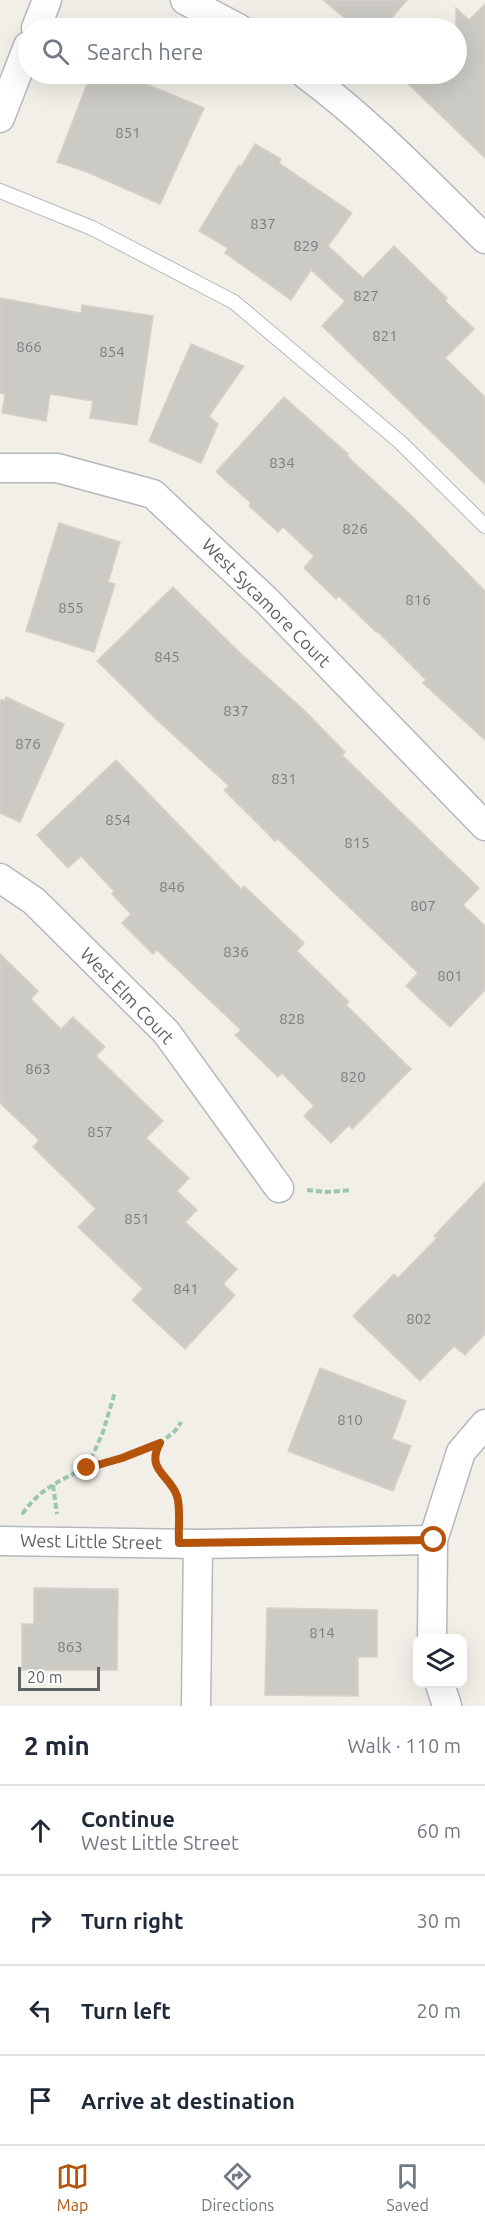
<!DOCTYPE html>
<meta charset="utf-8">
<style>
body{margin:0;font-family:Ubuntu,sans-serif;background:#f6f6f7;color:#1f2937}
.controls{position:absolute;right:18px;bottom:18px;display:grid;overflow:hidden;border-radius:12px;box-shadow:0 6px 24px #0002}
.controls button{width:54px;height:54px;display:grid;place-items:center;padding:0;border:0;border-bottom:2px solid #e0e1e3;background:#fff;color:#1f2937;font:30px sans-serif}
.scale{position:absolute;left:18px;bottom:15px;width:82px;box-sizing:border-box;padding-left:6px;border:3px solid #5f6368;border-top:0;font-size:16px;line-height:21px;white-space:nowrap;color:#5f6368;-webkit-text-stroke:4px #fff;paint-order:stroke}
.stop{position:absolute;width:18px;height:18px;margin:-14px;border:4px solid #b45309;border-radius:50%;background:#fff}
.stop.end{background:#b45309;border-color:#fff;box-shadow:0 2px 6px #0008}
.list{margin:0;padding:0;list-style:none}
h2{display:flex;justify-content:space-between;align-items:center;height:78px;margin:0;padding:0 24px;font-size:26px}
h2 small{font-size:20px;font-weight:400;color:#747a83}
.list li{display:grid;grid-template-columns:39px 1fr auto;gap:18px;align-items:center;box-sizing:border-box;height:90px;padding:0 24px;border-top:2px solid #e0e1e3}
.list b{display:block;font-size:22px;white-space:nowrap}
.list p{margin:0;font-size:20px;white-space:nowrap;color:#747a83}
.list em{font-size:20px;font-style:normal;color:#747a83}
.icon{flex:none;width:33px;height:33px;fill:none;stroke:currentColor;stroke-width:2;stroke-linecap:round;stroke-linejoin:round}
.map{position:relative;flex:none;width:485px;height:1706px;overflow:hidden}
.search{position:absolute;background:#fff;box-shadow:0 6px 24px #0002;left:18px;right:18px;top:18px;height:66px;display:flex;align-items:center;gap:15px;box-sizing:border-box;padding:0 21px;border-radius:33px;color:#747a83;font-size:22px}
.sheet{height:438px;background:#fff}
nav{display:flex;justify-content:space-around;align-items:center;box-sizing:border-box;height:84px;border-top:2px solid #e0e1e3;background:#fff;font-size:16px;color:#747a83}
nav a{display:grid;justify-items:center;gap:3px}
nav .on{color:#b45309}
.map>svg:first-child{display:block}
.building{fill:#cccac5;stroke:#d6d1c6;stroke-width:1.5}
.lines{fill:none;stroke-linecap:round;stroke-linejoin:round}
.lane-casing{stroke:#b5b8bc;stroke-width:16}
.street-casing{stroke:#b5b8bc;stroke-width:31}
.path{stroke:#9cc7a9;stroke-width:4;stroke-dasharray:6 3;stroke-linecap:butt}
.lane{stroke:#fff;stroke-width:14}
.street{stroke:#fff;stroke-width:28}
.route{stroke:#b45309;stroke-width:8}
.labels{text-anchor:middle;stroke-width:4.5;stroke-linejoin:round;paint-order:stroke}
.number-label{font-size:15px;fill:#7a7d7f}
.street-label{font-size:18px;fill:#5f6368;stroke:#fff}
</style>
<div class="map">
<svg width="485" height="1706" viewBox="0 0 485 1706">
<rect width="100%" height="100%" fill="#f1efe8"/>
<g class="building">
<polygon points="323,0 407,0 383,28 357,28"/>
<polygon points="485,4 485,158 398,74 456,74 456,8 469,20"/>
<polygon points="91,74 122,74 204,108 160,204 87,172 57,162"/>
<polygon points="255,144 281,159 279,163 352,213 328,246 363,278 394,246 447,298 445,301 474,329 445,358 485,397 485,484 322,326 345,301 311,270 291,300 225,253 228,248 199,231 239,165 241,167"/>
<polygon points="0,298 81,313 82,305 153,316 137,425 90,418 93,401 50,394 46,421 2,413 5,394 0,393"/>
<polygon points="191,344 244,366 209,416 218,424 201,463 149,441"/>
<polygon points="284,397 348,454 347,456 415,519 485,591 485,740 423,683 426,680 377,631 376,632 339,596 336,599 304,568 314,556 283,527 278,532 249,506 251,503 216,472"/>
<polygon points="59,523 120,542 108,582 115,584 94,652 26,631"/>
<polygon points="173,587 238,651 305,711 345,752 342,755 479,888 463,905 485,926 485,990 450,1027 406,986 418,973 278,839 275,841 224,790 229,786 156,719 97,661"/>
<polygon points="6,697 64,724 20,822 0,813 0,700 5,700"/>
<polygon points="116,760 241,889 244,886 304,943 297,951 349,1002 346,1005 411,1069 352,1129 349,1125 331,1143 304,1116 314,1106 282,1073 278,1077 235,1035 241,1030 157,950 153,954 122,923 131,914 112,894 114,891 81,856 68,868 37,835"/>
<polygon points="0,954 38,991 31,999 61,1029 73,1017 105,1047 96,1056 163,1121 146,1138 189,1178 177,1191 197,1210 185,1222 237,1269 223,1284 235,1295 185,1349 132,1300 143,1289 78,1227 96,1209 33,1147 39,1140 0,1103"/>
<polygon points="485,1182 485,1334 465,1355 454,1346 420,1381 353,1316 394,1274 398,1278 437,1238 434,1236"/>
<polygon points="320,1368 406,1401 392,1439 411,1446 393,1491 288,1451"/>
<polygon points="34,1588 118,1589 117,1670 22,1670 22,1624 34,1624"/>
<polygon points="267,1608 377,1610 377,1657 358,1657 358,1696 265,1695"/>
</g>
<g class="lines">
<g class="lane-casing">
<polyline id="lane" points="0,191 92,228 234,302 400,442 485,526"/>
</g>
<g class="street-casing">
<g id="street">
<polyline points="185,0 238,28"/>
<polyline points="36,28 47,0"/>
<path d="M305 74C370 122 427 182 485 239"/>
<polyline points="0,118 28,46"/>
<polyline points="0,468 57,468 153,494 268,602 485,826"/>
<polyline points="0,878 34,901 166,1032 279,1188"/>
<polyline points="0,1541 198,1544 433,1540"/>
<polyline points="432,1638 433,1540 461,1452 485,1424"/>
<polyline points="440,1684 447,1706"/>
<polyline points="196,1706 198,1544"/>
</g>
</g>
<g class="path">
<polyline points="307,1190 327,1192 351,1190"/>
<polyline points="88,1468 122,1458 160,1443"/>
<polyline points="53,1485 57,1514"/>
<path d="M24 1513H23C39 1490 61 1479 87 1468L103 1432 115 1392"/>
<path d="M178 1517C178 1510 179 1501 176 1494 169 1480 148 1467 156 1449 162 1437 174 1437 181 1422"/>
</g>
<use href="#lane" class="lane"/>
<use href="#street" class="street"/>
</g>
<g class="lines">
<path class="route" d="M87 1468 122 1458 160 1443C145 1470 170 1475 177 1496 181 1509 178 1529 179 1543L434 1540"/>
</g>
<g class="labels">
<g class="number-label">
<text x="128" y="138">851</text>
<text x="263" y="229">837</text>
<text x="306" y="251">829</text>
<text x="366" y="301">827</text>
<text x="385" y="341">821</text>
<text x="29" y="352">866</text>
<text x="112" y="357">854</text>
<text x="282" y="468">834</text>
<text x="355" y="534">826</text>
<text x="418" y="605">816</text>
<text x="71" y="613">855</text>
<text x="167" y="662">845</text>
<text x="236" y="716">837</text>
<text x="28" y="749">876</text>
<text x="284" y="784">831</text>
<text x="118" y="825">854</text>
<text x="357" y="848">815</text>
<text x="172" y="892">846</text>
<text x="423" y="911">807</text>
<text x="236" y="957">836</text>
<text x="450" y="981">801</text>
<text x="292" y="1024">828</text>
<text x="38" y="1074">863</text>
<text x="353" y="1082">820</text>
<text x="100" y="1137">857</text>
<text x="137" y="1224">851</text>
<text x="186" y="1294">841</text>
<text x="419" y="1324">802</text>
<text x="350" y="1425">810</text>
<text x="322" y="1638">814</text>
<text x="70" y="1652">863</text>
</g>
<g class="street-label">
<text transform="translate(266 603) rotate(45)" y="6">West Sycamore Court</text>
<text transform="translate(127 996) rotate(46)" y="6">West Elm Court</text>
<text transform="translate(91 1542) rotate(1)" y="6">West Little Street</text>
</g>
</g>
</svg>
<div class="controls">
<button><svg class="icon" aria-label="layers" viewBox="0 0 24 24"><path d="M12 4l9 5-9 5-9-5zM3 14l9 5 9-5"/></svg></button>
</div>
<div class="scale">20 m</div>
<div class="stop" style="left:434px;top:1540px"></div>
<div class="stop end" style="left:87px;top:1468px"></div>
<div class="search"><svg class="icon" aria-label="search" viewBox="0 0 24 24"><circle cx="10" cy="10" r="6"/><path d="M15 15l6 6"/></svg>Search here</div>
</div>
<section class="sheet">
<h2>2 min<small>Walk · 110 m</small></h2>
<ul class="list">
<li><svg class="icon" aria-label="ahead" viewBox="0 0 24 24"><path d="M12 20V5M6 11l6-6 6 6"/></svg><div><b>Continue</b><p>West Little Street</p></div><em>60 m</em></li>
<li><svg class="icon" aria-label="right" viewBox="0 0 24 24"><path d="M7 20v-9h11M14 6l5 5-5 5"/></svg><div><b>Turn right</b></div><em>30 m</em></li>
<li><svg class="icon" aria-label="left" viewBox="0 0 24 24"><path d="M17 20v-9H6M10 6l-5 5 5 5"/></svg><div><b>Turn left</b></div><em>20 m</em></li>
<li><svg class="icon" aria-label="arrive" viewBox="0 0 24 24"><path d="M6 21V4h12l-3 4 3 4H6"/></svg><div><b>Arrive at destination</b></div></li>
</ul>
</section>
<nav>
<a class="on"><svg class="icon" aria-label="map" viewBox="0 0 24 24"><path d="M3 6l6-2 6 2 6-2v14l-6 2-6-2-6 2zM9 4v14M15 6v14"/></svg>Map</a>
<a><svg class="icon" aria-label="directions" viewBox="0 0 24 24"><path d="M12 3l9 9-9 9-9-9zM9 14v-3h6M13 9l2 2-2 2"/></svg>Directions</a>
<a><svg class="icon" aria-label="saved" viewBox="0 0 24 24"><path d="M7 4h10v16l-5-4-5 4z"/></svg>Saved</a>
</nav>
